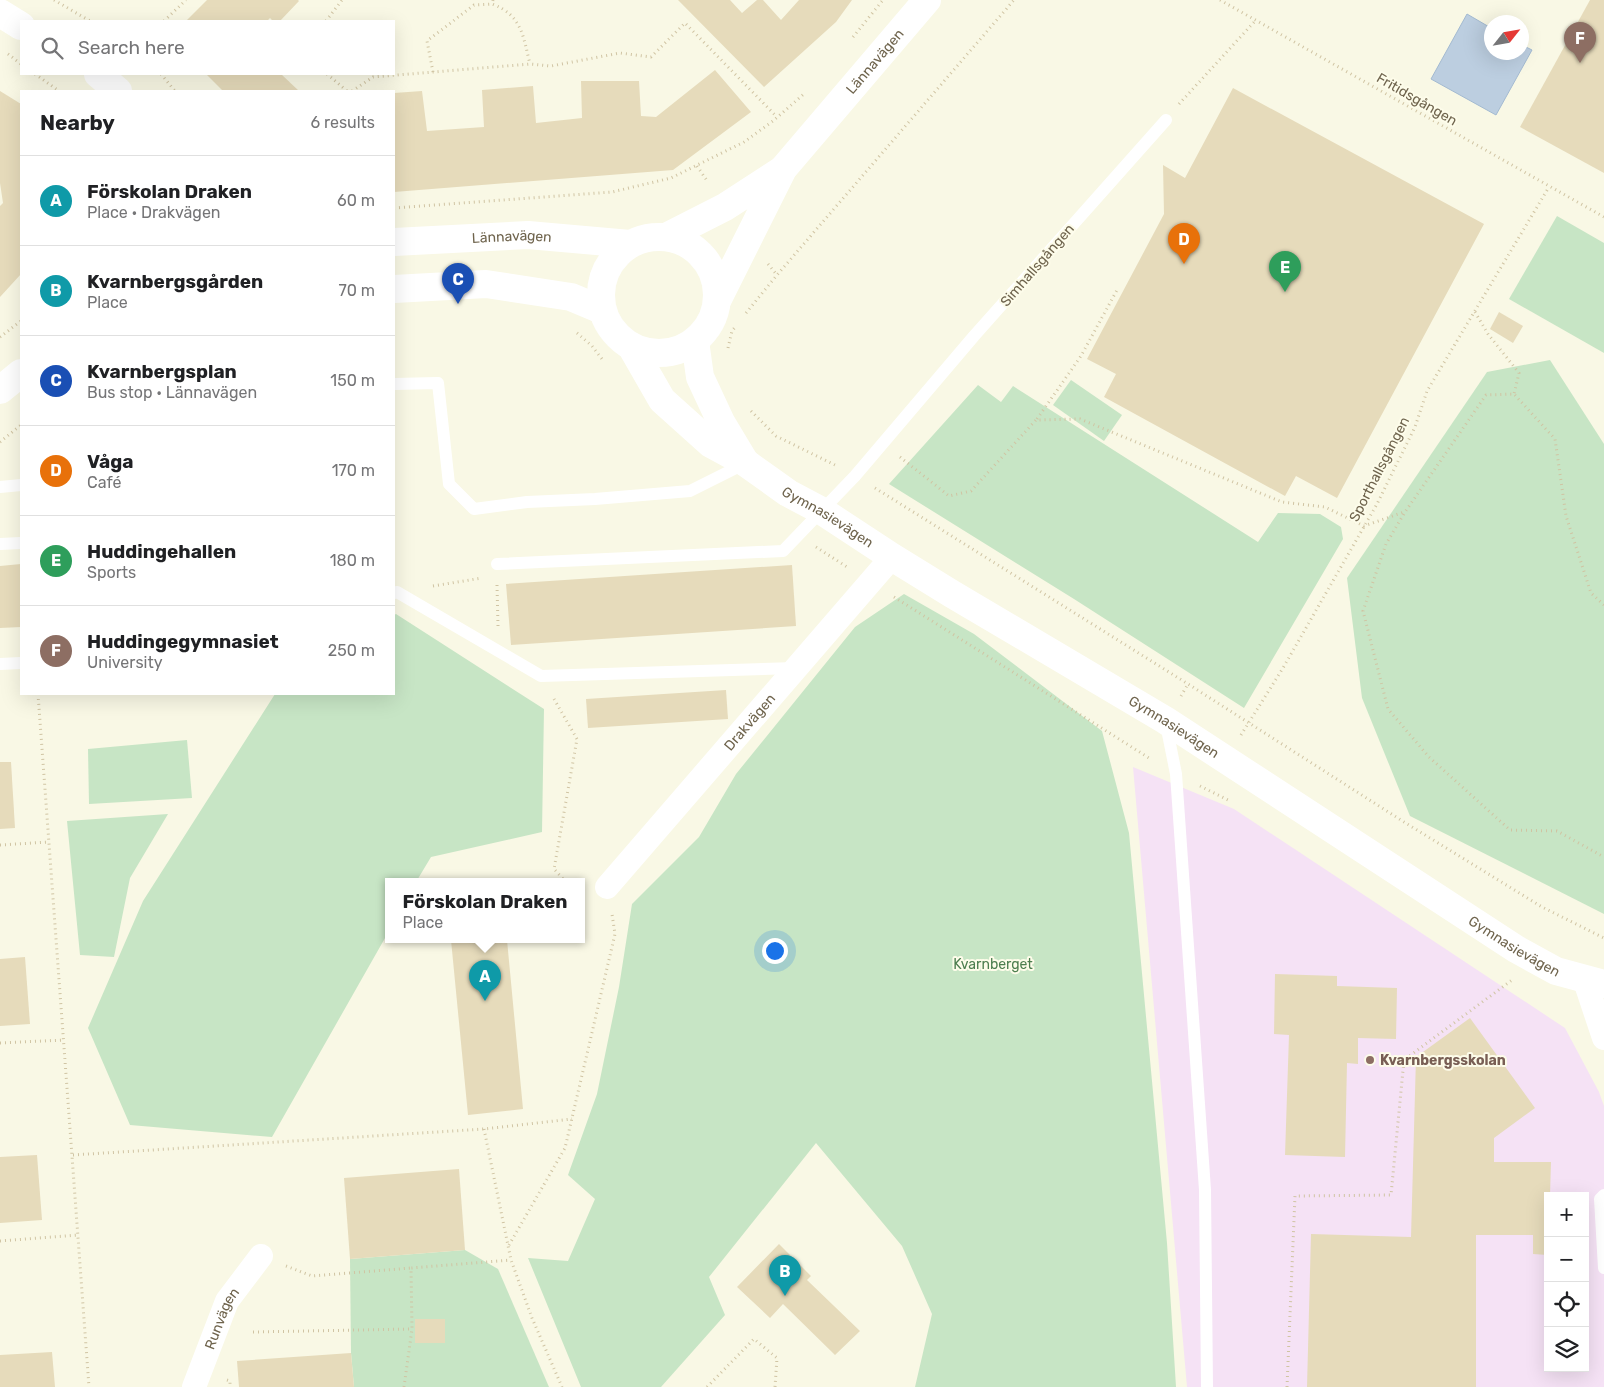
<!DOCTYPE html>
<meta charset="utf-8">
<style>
body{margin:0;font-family:Rubik,sans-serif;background:#f2f2f2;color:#202124}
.controls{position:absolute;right:15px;bottom:15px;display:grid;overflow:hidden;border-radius:0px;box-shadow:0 5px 20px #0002}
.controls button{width:45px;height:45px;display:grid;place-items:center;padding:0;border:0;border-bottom:1px solid #e0e0e0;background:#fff;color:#202124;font:25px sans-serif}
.compass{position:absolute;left:1484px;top:15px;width:45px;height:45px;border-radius:50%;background:#fff;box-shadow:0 5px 20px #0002;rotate:59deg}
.you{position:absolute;left:774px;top:950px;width:18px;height:18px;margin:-12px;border:4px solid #fff;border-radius:50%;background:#1a73e8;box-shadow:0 0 0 8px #1a73e833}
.badge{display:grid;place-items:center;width:32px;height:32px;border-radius:50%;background:#71593b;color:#fff;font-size:16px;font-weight:700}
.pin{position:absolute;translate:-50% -41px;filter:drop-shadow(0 1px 2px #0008)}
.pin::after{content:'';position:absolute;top:26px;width:18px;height:15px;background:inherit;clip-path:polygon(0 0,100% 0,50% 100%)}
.popup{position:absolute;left:385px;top:878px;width:200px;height:65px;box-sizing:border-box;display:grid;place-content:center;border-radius:0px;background:#fff;filter:drop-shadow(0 1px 4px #0005);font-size:16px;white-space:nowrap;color:#757577}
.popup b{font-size:19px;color:#202124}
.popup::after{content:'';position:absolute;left:50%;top:100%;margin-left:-10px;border:10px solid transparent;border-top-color:#fff}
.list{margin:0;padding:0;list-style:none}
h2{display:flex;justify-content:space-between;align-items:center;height:65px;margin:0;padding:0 20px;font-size:21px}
h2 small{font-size:16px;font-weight:400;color:#757577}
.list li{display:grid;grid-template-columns:32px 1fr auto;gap:15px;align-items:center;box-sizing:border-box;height:90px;padding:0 20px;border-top:1px solid #e0e0e0}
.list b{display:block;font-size:19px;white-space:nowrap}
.list p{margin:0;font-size:16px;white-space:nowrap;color:#757577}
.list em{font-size:16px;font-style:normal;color:#757577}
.icon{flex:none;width:28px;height:28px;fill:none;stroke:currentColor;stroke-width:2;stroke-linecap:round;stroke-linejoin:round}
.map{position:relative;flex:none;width:1604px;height:1387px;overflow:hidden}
.search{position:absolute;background:#fff;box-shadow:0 5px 20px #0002;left:20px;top:20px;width:375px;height:55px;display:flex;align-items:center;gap:12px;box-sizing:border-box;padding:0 18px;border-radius:0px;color:#757577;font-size:19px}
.panel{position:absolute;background:#fff;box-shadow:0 5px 20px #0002;left:20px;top:90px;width:375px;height:605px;border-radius:0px}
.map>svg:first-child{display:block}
.education{fill:#f5e2f5;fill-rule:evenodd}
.green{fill:#c7e5c5}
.water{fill:#bccee0;stroke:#a3bad1}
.building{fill:#e6dbbb}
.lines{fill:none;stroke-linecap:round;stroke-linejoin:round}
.path{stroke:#d0c4a3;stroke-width:3;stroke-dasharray:1 4;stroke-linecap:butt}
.lane{stroke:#fff;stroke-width:12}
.street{stroke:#fff;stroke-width:24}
.secondary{stroke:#fff;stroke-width:28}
.education-dot{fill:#8d6e63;stroke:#fdfcea;stroke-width:2}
.labels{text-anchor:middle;stroke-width:4;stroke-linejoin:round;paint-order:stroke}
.street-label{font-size:14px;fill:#6f644d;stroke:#fdfcea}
.park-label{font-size:14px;fill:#4d7e4f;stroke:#fdfcea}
.education-label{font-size:14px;font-weight:bold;fill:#785e54;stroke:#fdfcea;text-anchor:start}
</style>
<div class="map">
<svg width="1604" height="1387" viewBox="0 0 1604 1387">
<rect width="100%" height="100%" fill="#f9f8e5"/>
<path class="education" d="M1133 767 1234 809 1565 1028 1599 1092 1604 1106V1387H1187ZM1548 1196H1585V1368H1548Z"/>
<g class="green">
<polygon points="1557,216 1604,243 1604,353 1509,299"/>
<polygon points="1550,360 1604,444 1604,914 1410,816 1362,698 1347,578 1487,372"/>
<polygon points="1071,380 1122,415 1104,441 1053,405"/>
<polygon points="978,385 1001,402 1013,386 1258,542 1278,513 1320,514 1341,527 1343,539 1244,708 1074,599 889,484"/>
<polygon points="904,594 974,634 1102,731 1129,833 1167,1243 1176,1387 915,1387 932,1314 902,1246 816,1143 709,1277 725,1315 661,1387 581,1387 528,1258 568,1261 595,1199 568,1175 597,1094 619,987 632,904 699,837 736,774 855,627"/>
<polygon points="396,614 544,709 542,832 431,857 416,882 389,882 389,931 272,1137 130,1125 88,1028 143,901 275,694 394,694 394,615"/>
<polygon points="187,740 192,798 89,804 88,749"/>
<polygon points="168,814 130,878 114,957 80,955 67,821"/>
<polygon points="465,1250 498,1269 549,1387 354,1387 351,1353 350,1259"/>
</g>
<polygon class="water" points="1467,14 1491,28 1492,52 1522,52 1522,45 1532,50 1496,115 1431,79"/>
<g class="building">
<polygon points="207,0 298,0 299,1 280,21 273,21 270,18 267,21 186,21"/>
<polygon points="678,0 730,0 742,13 757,0 763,0 781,20 799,0 852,0 836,22 764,87"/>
<polygon points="1590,0 1604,0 1604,173 1520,127"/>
<polygon points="715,70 751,112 673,170 394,192 394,93 422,91 427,131 484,127 482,90 533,86 536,123 582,118 581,81 639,81 641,116 656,117"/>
<polygon points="206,74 281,74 299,91 223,91"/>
<polygon points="1233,88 1484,224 1337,498 1296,476 1285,496 1104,397 1116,374 1087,359 1164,214 1163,165 1185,178"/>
<polygon points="0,91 21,104 21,274 0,297 0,206 3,203 0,183"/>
<polygon points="1499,312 1523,326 1513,343 1490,329"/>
<polygon points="21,564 21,627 0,628 0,566"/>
<polygon points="792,565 796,626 511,645 506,584"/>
<polygon points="726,690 728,719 588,728 586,699"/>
<polygon points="0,762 11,762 15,828 0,829"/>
<polygon points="451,940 507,940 523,1109 468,1115"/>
<polygon points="25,957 30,1024 0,1026 0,959"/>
<polygon points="1275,974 1337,976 1337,986 1397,988 1396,1039 1358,1038 1358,1064 1347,1063 1345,1157 1285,1155 1289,1035 1274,1034"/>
<polygon points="1470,1018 1535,1108 1494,1138 1494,1162 1551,1162 1550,1196 1548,1196 1548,1255 1533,1254 1533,1235 1476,1235 1476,1387 1307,1387 1311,1234 1411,1237 1416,1057"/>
<polygon points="37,1155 42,1220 0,1223 0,1157"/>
<polygon points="459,1169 465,1250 350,1259 344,1178"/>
<polygon points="779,1244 811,1276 807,1280 860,1331 835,1355 783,1304 770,1318 737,1287"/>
<rect x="415" y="1319" width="30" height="24"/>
<polygon points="52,1352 55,1387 0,1387 0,1355"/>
<polygon points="351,1353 354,1387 239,1387 237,1361"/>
</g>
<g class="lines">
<g class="path">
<polyline points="54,0 90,21"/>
<path d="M493 0 492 4C522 15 523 36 530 64"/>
<polyline points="1220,0 1604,217"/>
<polyline points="164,21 186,0"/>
<polyline points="326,21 342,0"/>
<polyline points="853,37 883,0"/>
<polyline points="8,54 21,64"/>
<polyline points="433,72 427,41 474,5 492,4"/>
<polyline points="35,74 59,91"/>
<polyline points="161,74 175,91"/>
<polyline points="327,74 347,91"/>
<polyline points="352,91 373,77 530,64 551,66 620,53 651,57 685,23 777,117"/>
<polyline points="1179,104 1256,20"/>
<polyline points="697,166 708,182"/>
<polyline points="394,208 612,192 671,178 744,142 773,121 805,93"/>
<polyline points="768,264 777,275"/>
<polyline points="1475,312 1488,334 1519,373 1514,394"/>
<polyline points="746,313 777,275 1014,0"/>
<polyline points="577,333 592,346 602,359"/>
<polyline points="0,337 21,321"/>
<polyline points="728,348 732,331 736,326"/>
<polyline points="751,411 776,436 835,465"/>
<polyline points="1037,419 1081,356 1117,290"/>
<polyline points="0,442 21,425"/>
<polyline points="900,457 949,496 971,491 1036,420 1080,419 1282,502 1325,507 1364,526 1404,512"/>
<polyline points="875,488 1188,684 1404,822 1542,907 1604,938"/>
<polyline points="816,547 847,567"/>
<polyline points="497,585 498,626"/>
<polyline points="433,586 482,578"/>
<polyline points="894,597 1149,758"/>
<polyline points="1604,605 1591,593 1566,516 1555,439 1514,394 1486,395 1405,512 1386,544 1363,611 1388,709 1429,757 1510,830 1557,831 1604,857"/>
<polyline points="38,694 89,1387"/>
<polyline points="1181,696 1188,684"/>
<polyline points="554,699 577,739 554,869 566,882"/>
<polyline points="1241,735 1283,668 1377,504 1415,427 1427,391 1549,187"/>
<polyline points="1200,786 1228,800"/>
<polyline points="0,845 49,842"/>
<polyline points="0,1043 64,1040"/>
<polyline points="484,1129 511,1260 532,1318 562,1387"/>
<polyline points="73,1155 484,1129 572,1119"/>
<polyline points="0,1241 78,1235"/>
<polyline points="509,1245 565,1148 615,934 612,914"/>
<polyline points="286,1266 312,1276 411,1268"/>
<polyline points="253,1332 412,1329"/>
<polyline points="227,1380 230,1381 230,1387"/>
<polyline points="404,1387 412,1329 411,1268 511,1260"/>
<polyline points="707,1387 754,1339 777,1358 775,1387"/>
<polyline points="1287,1387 1295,1196 1391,1195 1404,1060 1512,980"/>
</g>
<g class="lane">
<polyline points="394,384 438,383 449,484 474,509 527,502 595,499 690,491 746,463"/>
<polyline points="0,487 21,485"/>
<polyline points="0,544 21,543"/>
<polyline points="497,564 783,551 855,476 974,336 1166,120"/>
<polyline points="394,593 397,592 541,676 796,668"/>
<polyline points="0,664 21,663"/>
<polyline points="1166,724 1176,774 1205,1190 1207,1387"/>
<polyline points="1604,1195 1600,1199 1604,1268"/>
</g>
<g class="street">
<path id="s1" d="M607 887 892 557"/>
<polyline points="1584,978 1604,1038"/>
<path id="s2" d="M194 1387 227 1301 261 1256"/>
</g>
<g class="secondary">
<polyline points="0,13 21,26"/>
<polyline points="98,74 118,91"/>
<polyline points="666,237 725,207 782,170"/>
<circle cx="659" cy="295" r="58"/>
<path id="s3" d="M394 242 528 235 630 244"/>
<polyline points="394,289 486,284 571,297 602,310"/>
<path id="s4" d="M717 301 783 169 927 0"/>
<polyline points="695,341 700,377 721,422 745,462"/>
<path id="s5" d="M631 346 662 400 711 444 746 463 788 493 822 511 892 557 952 594 1165 720 1516 949 1556 971 1604 984"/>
<polyline points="0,390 21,373"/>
</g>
</g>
<circle class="education-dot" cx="1370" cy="1060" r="5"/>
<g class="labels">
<g class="street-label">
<text dy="5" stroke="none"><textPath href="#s4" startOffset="289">Lännavägen</textPath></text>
<text transform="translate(1417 99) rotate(30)" y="5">Fritidsgången</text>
<text dy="5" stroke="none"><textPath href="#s3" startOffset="118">Lännavägen</textPath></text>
<text transform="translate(1037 265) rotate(-49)" y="5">Simhallsgången</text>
<text transform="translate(1379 469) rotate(-63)" y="5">Sporthallsgången</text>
<text dy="5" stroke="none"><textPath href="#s5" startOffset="266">Gymnasievägen</textPath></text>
<text dy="5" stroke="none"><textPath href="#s1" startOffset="218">Drakvägen</textPath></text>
<text dy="5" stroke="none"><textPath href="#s5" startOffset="671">Gymnasievägen</textPath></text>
<text dy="5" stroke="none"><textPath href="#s5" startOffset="1076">Gymnasievägen</textPath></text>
<text dy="5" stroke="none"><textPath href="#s2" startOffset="74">Runvägen</textPath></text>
</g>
<g class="park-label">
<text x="993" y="969">Kvarnberget</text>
</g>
<g class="education-label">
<text x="1380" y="1065">Kvarnbergsskolan</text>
</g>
</g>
</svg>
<div class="controls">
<button>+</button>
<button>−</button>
<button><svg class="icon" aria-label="locate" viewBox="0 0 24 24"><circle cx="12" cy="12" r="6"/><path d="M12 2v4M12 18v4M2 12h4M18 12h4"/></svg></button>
<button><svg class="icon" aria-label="layers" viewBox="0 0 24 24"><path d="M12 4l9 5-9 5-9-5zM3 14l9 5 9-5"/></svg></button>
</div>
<svg class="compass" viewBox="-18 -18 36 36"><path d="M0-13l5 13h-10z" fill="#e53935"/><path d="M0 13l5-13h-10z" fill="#757577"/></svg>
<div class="you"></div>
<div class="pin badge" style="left:485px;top:1001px;background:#0f9aa8">A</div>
<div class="popup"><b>Förskolan Draken</b>Place</div>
<div class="pin badge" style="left:785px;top:1296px;background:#0f9aa8">B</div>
<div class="pin badge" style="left:458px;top:304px;background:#1a4fb4">C</div>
<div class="pin badge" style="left:1184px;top:264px;background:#e8710a">D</div>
<div class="pin badge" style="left:1285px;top:292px;background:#2e9e5b">E</div>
<div class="pin badge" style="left:1580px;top:63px;background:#8d6e63">F</div>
<div class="search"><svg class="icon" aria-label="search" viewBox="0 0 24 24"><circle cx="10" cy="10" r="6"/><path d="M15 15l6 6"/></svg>Search here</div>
<section class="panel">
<h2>Nearby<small>6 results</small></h2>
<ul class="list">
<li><span class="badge" style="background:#0f9aa8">A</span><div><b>Förskolan Draken</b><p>Place · Drakvägen</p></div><em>60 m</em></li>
<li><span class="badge" style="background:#0f9aa8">B</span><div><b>Kvarnbergsgården</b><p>Place</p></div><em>70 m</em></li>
<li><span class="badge" style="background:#1a4fb4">C</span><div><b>Kvarnbergsplan</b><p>Bus stop · Lännavägen</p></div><em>150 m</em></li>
<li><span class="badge" style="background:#e8710a">D</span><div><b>Våga</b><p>Café</p></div><em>170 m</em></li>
<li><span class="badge" style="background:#2e9e5b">E</span><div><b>Huddingehallen</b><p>Sports</p></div><em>180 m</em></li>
<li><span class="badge" style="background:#8d6e63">F</span><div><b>Huddingegymnasiet</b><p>University</p></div><em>250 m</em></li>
</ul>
</section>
</div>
